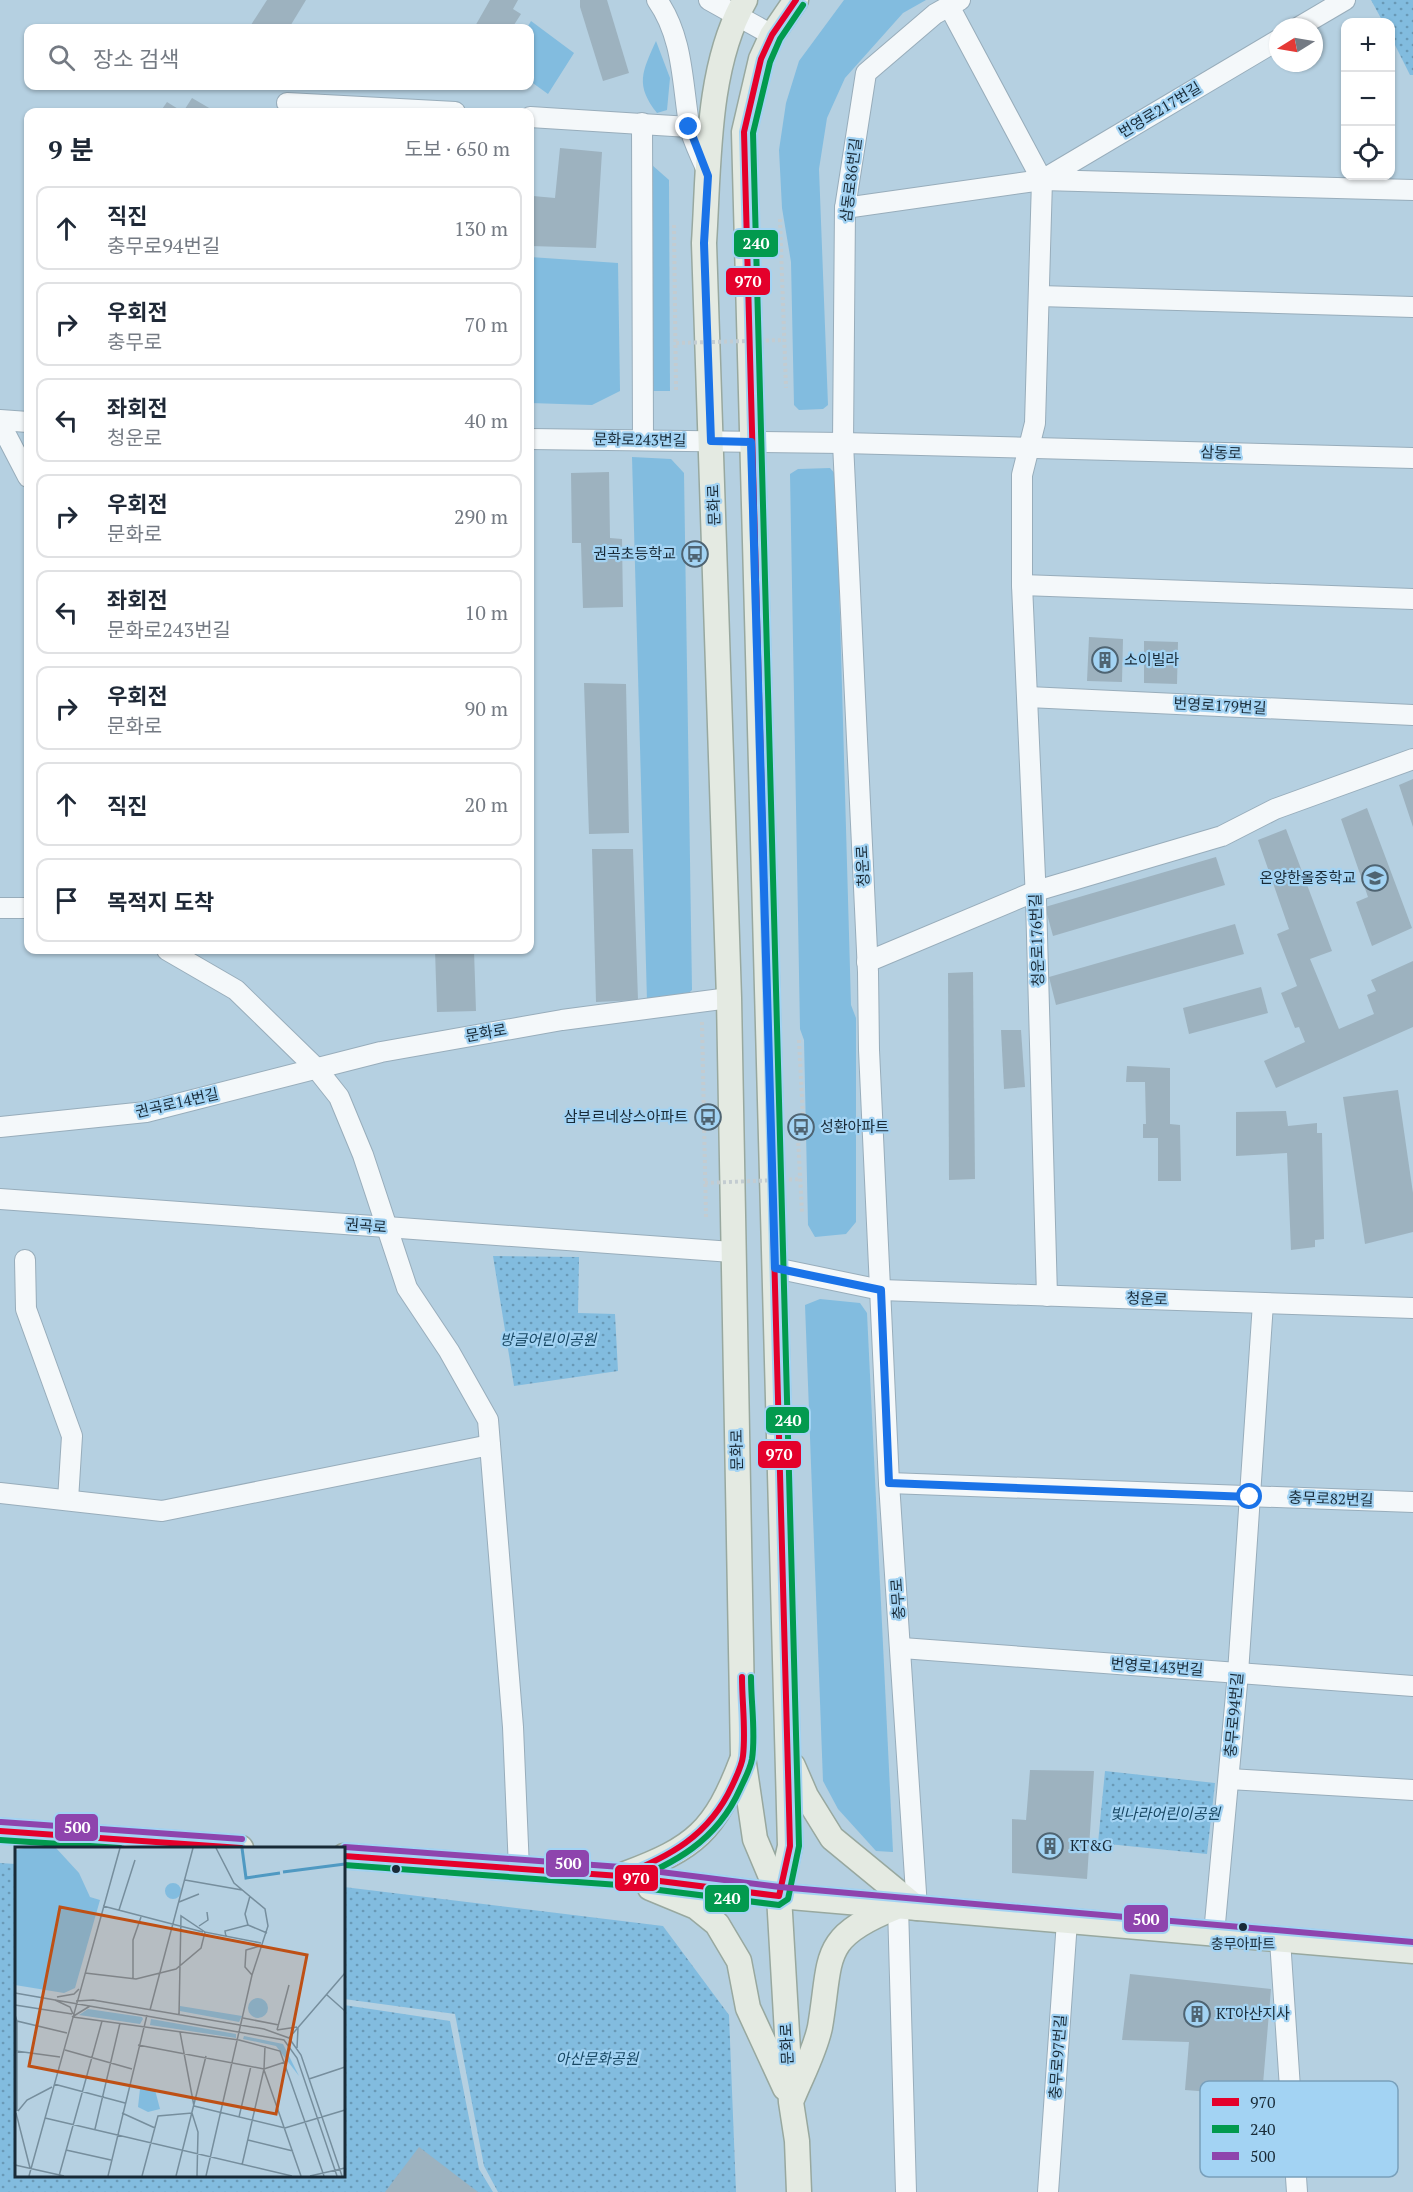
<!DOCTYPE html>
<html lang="ko">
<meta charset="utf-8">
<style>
body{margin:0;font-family:"PT Serif","Noto Sans KR",serif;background:#f2f2f3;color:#1f2937}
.controls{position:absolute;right:18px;top:18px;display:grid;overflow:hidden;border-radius:12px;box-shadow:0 2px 4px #0004}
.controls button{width:54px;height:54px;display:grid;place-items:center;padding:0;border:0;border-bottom:2px solid #e0e1e3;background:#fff;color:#1f2937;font:30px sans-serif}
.compass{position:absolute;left:1269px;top:18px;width:54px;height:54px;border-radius:50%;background:#fff;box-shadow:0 2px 4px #0004;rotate:259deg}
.stop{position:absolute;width:18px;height:18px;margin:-14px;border:4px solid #1a73e8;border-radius:50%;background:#fff}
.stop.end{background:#1a73e8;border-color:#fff;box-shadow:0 2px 6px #0008}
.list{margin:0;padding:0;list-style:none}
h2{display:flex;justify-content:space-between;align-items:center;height:78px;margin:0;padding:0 24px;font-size:26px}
h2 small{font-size:20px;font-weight:400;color:#747a83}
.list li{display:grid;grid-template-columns:39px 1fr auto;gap:18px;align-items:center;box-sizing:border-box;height:84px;margin:0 12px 12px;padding:0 12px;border:2px solid #e0e1e3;border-radius:12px}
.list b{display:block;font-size:22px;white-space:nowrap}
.list p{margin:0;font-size:20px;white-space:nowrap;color:#747a83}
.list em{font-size:20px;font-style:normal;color:#747a83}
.icon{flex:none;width:33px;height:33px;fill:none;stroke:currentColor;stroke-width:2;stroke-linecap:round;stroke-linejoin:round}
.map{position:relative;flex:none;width:1413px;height:2192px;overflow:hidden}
.search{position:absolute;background:#fff;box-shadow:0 2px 4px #0004;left:24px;top:24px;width:510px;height:66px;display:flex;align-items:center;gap:15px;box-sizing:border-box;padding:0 21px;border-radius:12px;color:#747a83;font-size:22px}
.panel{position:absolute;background:#fff;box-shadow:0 2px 4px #0004;left:24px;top:108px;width:510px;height:846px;border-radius:12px}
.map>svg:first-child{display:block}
.green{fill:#82bcdf}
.park{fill:url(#park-dots)}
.building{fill:#9db2bf}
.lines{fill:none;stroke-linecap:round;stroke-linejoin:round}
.minor-casing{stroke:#98adbb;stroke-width:22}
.major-casing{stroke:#98a89f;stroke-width:27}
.path{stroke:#c3ccd1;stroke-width:4;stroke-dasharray:3 3;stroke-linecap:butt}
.minor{stroke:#f4f8fa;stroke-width:20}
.major{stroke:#e4eae2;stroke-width:24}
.path-bridge{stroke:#c3ccd1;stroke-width:4;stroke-dasharray:3 3;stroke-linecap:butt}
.bus-1-casing{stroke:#a3d3f3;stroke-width:10}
.bus-2-casing{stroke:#a3d3f3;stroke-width:10}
.bus-3-casing{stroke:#a3d3f3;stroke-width:10}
.bus-1{stroke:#e4002b;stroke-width:6}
.bus-2{stroke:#029a4e;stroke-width:6}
.bus-3{stroke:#8e44ad;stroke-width:6}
.route{stroke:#1a73e8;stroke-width:8}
.bus-dot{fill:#182a37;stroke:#a3d3f3;stroke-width:2}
.labels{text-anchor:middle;stroke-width:4.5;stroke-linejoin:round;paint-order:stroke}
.bus-label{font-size:14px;fill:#182a37;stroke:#a3d3f3}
.street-label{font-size:15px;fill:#182a37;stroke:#a3d3f3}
.poi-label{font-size:15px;fill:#182a37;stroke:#a3d3f3;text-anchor:start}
.park-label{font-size:15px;font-style:italic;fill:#184864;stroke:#a3d3f3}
.inset-river{fill:none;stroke:#4f99c2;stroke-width:3}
.inset-road{fill:none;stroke:#768e9d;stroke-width:1.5}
.view{fill:#be5015;fill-opacity:0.15;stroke:#be5015;stroke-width:3}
.inset-edge{fill:none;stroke:#182a37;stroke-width:3}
.key{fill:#a3d3f3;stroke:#79a0bb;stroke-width:1.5}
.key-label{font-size:16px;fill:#182a37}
.line-badge{stroke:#a3d3f3;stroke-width:2}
.badge-label{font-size:16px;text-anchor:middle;font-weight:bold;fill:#fff}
</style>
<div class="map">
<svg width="1413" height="2192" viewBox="0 0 1413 2192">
<defs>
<pattern id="park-dots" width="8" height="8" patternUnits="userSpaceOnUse" patternTransform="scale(1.5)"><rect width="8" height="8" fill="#82bcdf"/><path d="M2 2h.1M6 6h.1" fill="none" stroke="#6999b6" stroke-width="1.8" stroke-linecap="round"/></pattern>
</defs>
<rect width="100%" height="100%" fill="#b5d0e1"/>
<g class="green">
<polygon points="844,0 926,0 903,13 845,78 827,118 819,169 828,405 823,409 799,410 794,405 791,262 782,208 779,150 786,103 799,61"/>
<polygon points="531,21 574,53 548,94 530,81 530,28 527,28"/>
<path d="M656 41 670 78 667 110 657 113C635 85 642 72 656 41Z"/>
<polygon points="652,165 669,180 670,391 653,391"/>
<polygon points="530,257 618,263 620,391 592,405 530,403"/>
<polygon points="632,457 671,459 684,473 692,990 684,997 647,1001"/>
<polygon points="830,468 836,475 851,1005 856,1018 856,1222 846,1234 815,1237 808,1225 804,1040 800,1029 790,474 798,469"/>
<polygon points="820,1299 860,1303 867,1313 893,1852 876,1851 838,1809 823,1781 805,1305"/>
</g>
<g class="park">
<polygon points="1371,0 1413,0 1413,75 1410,75 1391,37 1390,22 1383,22"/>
<polygon points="493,1256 579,1257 578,1313 615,1314 618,1371 514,1386"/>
<polygon points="1105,1771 1215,1783 1207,1854 1098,1843"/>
<polygon points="0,1863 16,1864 16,2176 344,2176 344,2005 450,2021 479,2169 493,2192 0,2192"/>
<polygon points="344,1887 663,1926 729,2015 736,2192 498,2192 484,2166 455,2014 344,1999"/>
</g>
<g class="building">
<polygon points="267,0 306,0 289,28 249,28"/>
<polygon points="490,0 518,0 513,9 521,14 512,28 474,28"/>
<polygon points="580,0 607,0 629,73 603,81 580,7"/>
<polygon points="192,98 216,112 183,112"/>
<polygon points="167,102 183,112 160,112"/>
<polygon points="560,148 602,152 596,248 530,246 530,209 532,210 533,196 555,198"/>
<polygon points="609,472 610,538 622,539 623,607 583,608 581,543 572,543 571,473"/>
<polygon points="1089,637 1123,639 1122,682 1087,681"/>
<polygon points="1144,641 1178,642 1177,684 1144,683"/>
<polygon points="584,683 626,684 629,833 589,834"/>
<polygon points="1413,779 1413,827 1399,785"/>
<polygon points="1367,808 1412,928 1372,946 1356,902 1368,897 1341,819"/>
<polygon points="1286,829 1332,951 1310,959 1339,1029 1374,1014 1367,995 1376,991 1371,980 1413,961 1413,1027 1276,1088 1264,1061 1305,1042 1299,1027 1295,1028 1281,993 1297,986 1277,934 1289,929 1258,840"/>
<polygon points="592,849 633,849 638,1000 596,1002"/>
<polygon points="1216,857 1225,885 1053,936 1045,907"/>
<polygon points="1235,924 1244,954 1056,1005 1049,977"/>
<polygon points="435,950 474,950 476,1011 437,1012"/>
<polygon points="973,972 975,1179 949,1180 948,973"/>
<polygon points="1261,987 1268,1013 1189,1034 1183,1008"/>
<polygon points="1001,1030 1021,1030 1025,1087 1004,1089"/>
<polygon points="1127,1066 1170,1068 1170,1124 1180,1125 1181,1181 1158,1181 1158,1138 1143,1138 1143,1124 1146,1124 1145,1082 1126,1082"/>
<polygon points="1398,1090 1413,1193 1413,1232 1365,1244 1343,1097"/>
<polygon points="1286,1111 1288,1126 1317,1123 1317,1133 1322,1133 1324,1239 1315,1240 1315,1247 1291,1250 1287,1153 1236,1156 1236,1112"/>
<polygon points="1030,1770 1094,1771 1087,1879 1012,1873 1012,1819 1026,1820"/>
<polygon points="1130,1974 1271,1989 1262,2096 1185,2090 1189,2042 1122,2040"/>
<polygon points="419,2147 478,2192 385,2192"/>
</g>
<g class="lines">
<g class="minor-casing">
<g id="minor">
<path d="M657 0C683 37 682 81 689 124 692 140 701 156 707 171"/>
<polyline points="709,0 772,35"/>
<polyline points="949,6 1042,180 1035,423 1022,475 1022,585 1036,900 1047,1296"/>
<polyline points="1299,27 1345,0"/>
<polyline points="287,103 455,112"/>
<polyline points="530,117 689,127"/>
<polyline points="642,123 643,440"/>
<polyline points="1042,180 1278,40"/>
<polyline points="845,208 1042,180 1413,190"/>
<polyline points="1039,296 1413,307"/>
<polyline points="0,420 28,422"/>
<polyline points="0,423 28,477"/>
<polyline points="530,439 843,443 1413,458"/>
<polyline points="1022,585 1413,599"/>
<polyline points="1028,697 1413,715"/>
<polyline points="0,908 28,908"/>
<polyline points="167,950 236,990 316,1068 339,1097 363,1155 407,1288 449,1351 488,1420 513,1727 519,1869"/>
<polyline points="867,962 1036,891 1222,836 1275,809 1413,759"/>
<polyline points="0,1127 146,1112 381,1052 562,1020 729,998"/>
<polyline points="0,1199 732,1252"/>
<polyline points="25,1260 26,1309 72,1436 68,1500"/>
<polyline points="775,1268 881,1290 1413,1308"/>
<polyline points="889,1483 1413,1502"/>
<polyline points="0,1493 162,1511 490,1445"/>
<polyline points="902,1648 1413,1686"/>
<polyline points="1229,1779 1413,1790"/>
<polyline points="898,1906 906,2192"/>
<polyline points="917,1908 889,1483 869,1050 868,972 843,443 845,208 866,73 935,14 960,0"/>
<polyline points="1214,1934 1238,1673 1263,1303"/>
<polyline points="1280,1940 1297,2192"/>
<polyline points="1048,2192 1067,1921"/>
</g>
</g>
<g class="major-casing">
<g id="major">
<path d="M745 0C706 67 709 167 704 243L729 998 743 1757 755 1839 779 1896"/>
<polyline points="796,0 772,35 761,59 744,132 790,1846 779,1896 791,2102 797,2141 799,2192"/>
<polyline points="793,1766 806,1796 832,1838 917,1908"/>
<polyline points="0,1831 241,1848"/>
<polyline points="344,1856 620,1876 779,1896 1413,1951"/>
<path d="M625 1874C695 1848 715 1831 742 1760"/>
<polyline points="650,1888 696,1907 717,1924 739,1961 748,2008 785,2088"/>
<path d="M793 2097C802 2075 815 2051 820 2027 832 1957 819 1938 894 1908"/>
</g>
</g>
<g class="path">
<polyline points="780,219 786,388"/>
<polyline points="674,225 676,390"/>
<polyline points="702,1022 706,1219"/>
<polyline points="799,1040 803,1119 797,1120 802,1212"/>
</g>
<use href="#minor" class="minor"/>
<use href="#major" class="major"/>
<g class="path-bridge">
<polyline points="676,343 784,340"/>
<polyline points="705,1183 801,1179"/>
</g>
<g class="bus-1-casing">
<g id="bus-1">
<polyline points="0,1831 241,1848"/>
<polyline points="344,1856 620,1876 779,1896 790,1846 744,132 761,59 772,35 796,0"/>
<path d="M620 1876C669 1857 709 1836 732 1786 736 1777 742 1766 743 1756 746 1730 742 1703 742 1677"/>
</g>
</g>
<g class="bus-2-casing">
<g id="bus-2">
<polyline points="0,1840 120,1848"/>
<polyline points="344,1865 619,1885 779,1905 788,1899 799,1846 753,133 770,62 780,39 803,5"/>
<path d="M623 1884C674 1864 717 1841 740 1789 744 1780 750 1770 752 1759 756 1733 751 1704 751 1677"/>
</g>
</g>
<g class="bus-3-casing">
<g id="bus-3">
<polyline points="1,1822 242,1839"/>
<polyline points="345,1847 621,1867 780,1887 1413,1942"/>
</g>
</g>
<use href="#bus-1" class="bus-1"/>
<use href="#bus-2" class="bus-2"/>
<use href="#bus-3" class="bus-3"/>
</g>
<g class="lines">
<polyline class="route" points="689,127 708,176 704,243 711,441 751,442 775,1268 881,1290 889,1483 1250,1497"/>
</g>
<defs>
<g id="bus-ring" transform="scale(1.35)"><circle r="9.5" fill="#a3d3f3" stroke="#4f6472" stroke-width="1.5"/><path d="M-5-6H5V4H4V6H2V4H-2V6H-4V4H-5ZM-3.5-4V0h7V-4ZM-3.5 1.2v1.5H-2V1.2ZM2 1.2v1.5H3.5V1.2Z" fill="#4f6472"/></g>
<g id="building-ring" transform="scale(1.35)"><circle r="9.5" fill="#a3d3f3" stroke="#4f6472" stroke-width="1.5"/><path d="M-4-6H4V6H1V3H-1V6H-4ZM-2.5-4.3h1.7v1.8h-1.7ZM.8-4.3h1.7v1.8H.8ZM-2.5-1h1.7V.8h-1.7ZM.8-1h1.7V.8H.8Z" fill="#4f6472"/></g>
<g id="school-ring" transform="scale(1.35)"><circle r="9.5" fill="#a3d3f3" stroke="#4f6472" stroke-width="1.5"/><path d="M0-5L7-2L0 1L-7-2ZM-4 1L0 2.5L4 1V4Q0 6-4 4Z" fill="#4f6472"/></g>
</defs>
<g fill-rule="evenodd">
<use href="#bus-ring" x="695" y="554"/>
<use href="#building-ring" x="1105" y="660"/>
<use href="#school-ring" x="1375" y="878"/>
<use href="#bus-ring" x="708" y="1117"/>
<use href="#bus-ring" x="801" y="1127"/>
<use href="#building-ring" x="1050" y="1846"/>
<use href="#building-ring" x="1197" y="2014"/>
</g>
<g class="bus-dot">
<circle cx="396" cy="1869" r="5"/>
<circle cx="1243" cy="1927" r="5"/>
</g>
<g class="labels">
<g class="bus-label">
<text x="1243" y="1949">충무아파트</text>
</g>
<g class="street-label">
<text transform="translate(1160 110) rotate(-31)" y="5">번영로217번길</text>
<text transform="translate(851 180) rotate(-83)" y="5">삼동로86번길</text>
<text transform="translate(640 440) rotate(1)" y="5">문화로243번길</text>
<text transform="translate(1221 453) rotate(2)" y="5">삼동로</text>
<text transform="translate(714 505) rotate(-92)" y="5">문화로</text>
<text transform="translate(1220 706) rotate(3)" y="5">번영로179번길</text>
<text transform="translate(863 866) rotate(-93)" y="5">청운로</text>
<text transform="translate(1037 940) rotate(-92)" y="5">청운로176번길</text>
<text transform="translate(486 1033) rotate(-10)" y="5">문화로</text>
<text transform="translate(177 1103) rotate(-13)" y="5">권곡로14번길</text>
<text transform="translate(366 1226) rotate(4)" y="5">권곡로</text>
<text transform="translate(1147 1299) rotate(2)" y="5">청운로</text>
<text transform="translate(737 1450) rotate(-91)" y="5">문화로</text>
<text transform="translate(1331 1499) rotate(2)" y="5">충무로82번길</text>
<text transform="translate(898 1599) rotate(-94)" y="5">충무로</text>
<text transform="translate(1157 1667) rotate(4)" y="5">번영로143번길</text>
<text transform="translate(1234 1715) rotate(-85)" y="5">충무로94번길</text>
<text transform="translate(787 2044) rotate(-93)" y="5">문화로</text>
<text transform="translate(1058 2057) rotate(-86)" y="5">충무로97번길</text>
</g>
<g class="poi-label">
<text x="676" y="559" text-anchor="end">권곡초등학교</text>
<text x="1124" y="665">소이빌라</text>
<text x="1356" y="883" text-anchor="end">온양한올중학교</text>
<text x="688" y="1122" text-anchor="end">삼부르네상스아파트</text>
<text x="820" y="1132">성환아파트</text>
<text x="1070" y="1851">KT&amp;G</text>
<text x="1216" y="2019">KT아산지사</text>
</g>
<g class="park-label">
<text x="548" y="1345">방글어린이공원</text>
<text x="1165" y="1819">빛나라어린이공원</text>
<text x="597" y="2064">아산문화공원</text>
</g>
</g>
<g transform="translate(15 1847)">
<rect width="330" height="330" fill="#b5d0e1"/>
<path d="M233 161a10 10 0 1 1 20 0a10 10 0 1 1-20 0ZM165 159 227 169 224 175 165 164ZM73 162 127 170 128 172 125 177 64 168ZM136 172 221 187V191L135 178ZM229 189 268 197 284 229 261 199 228 192ZM125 242 140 243 145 262 133 265 123 260Z" fill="#82bcdf"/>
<path d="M10 1H41L64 26 75 50 85 53 60 141 49 146 0 138V3ZM150 44a8 8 0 1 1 16 0a8 8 0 1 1-16 0Z" fill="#82bcdf"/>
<path class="inset-river" d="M227 1 231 31 265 26M268 25 330 17"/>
<path class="inset-road" d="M170 33 227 43M164 55 184 47M88 59 188 85M104 63 120 13M233 78 252 86M184 79 193 73 192 65M211 90 210 84 233 78 230 67 235 49M70 126 121 132 161 122 186 101 190 85 246 96M237 128 230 120 231 103 245 99M118 132V93L126 70M0 146 269 193 282 211 322 329M312 148 330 164M42 150 59 147 64 142M40 153 55 160 58 167M61 154 78 153 249 182 274 191 286 208 327 329M0 158 57 167M135 163 178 1M0 168 2 174 52 186M164 168 166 69 190 85M57 170 75 159M58 170 224 193 265 204 309 329M228 171 264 178M2 174V264M262 183 274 138M262 183 282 180M165 185 179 259M274 191 330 126M123 198 249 222 270 215M282 201 283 181M50 203 117 222M1 204 45 210M249 223 286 329M294 232 330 220M39 237 110 256M179 259 270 281 330 263M3 264 12 253 37 240M1 266 15 321M107 266 140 281M224 270 236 219M30 271 277 329M80 282 105 176M233 293 278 304M51 303 96 313M0 318 49 329M227 318 249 222 250 199M14 329 105 1M44 329 87 174M93 329 132 168M127 329 143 269 177 266 183 285 182 329M161 329 191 209M191 329 237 128 253 79 250 62 219 36 201 1M295 329 330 321"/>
<path class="view" d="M45 60 292 108 261 267 14 219Z"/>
<rect width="330" height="330" class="inset-edge"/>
</g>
<rect x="1200" y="2081" width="198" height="96" rx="9" class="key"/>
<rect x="1212" y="2098" width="27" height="8" fill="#e4002b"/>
<rect x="1212" y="2125" width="27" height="8" fill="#029a4e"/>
<rect x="1212" y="2152" width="27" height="8" fill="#8e44ad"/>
<g class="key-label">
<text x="1250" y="2108">970</text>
<text x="1250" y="2135">240</text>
<text x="1250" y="2162">500</text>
</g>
<g class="line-badge">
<rect x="733" y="229" width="46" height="29" rx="6" fill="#029a4e"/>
<rect x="725" y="267" width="46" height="29" rx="6" fill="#e4002b"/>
<rect x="765" y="1406" width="45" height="28" rx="6" fill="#029a4e"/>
<rect x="757" y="1440" width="45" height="29" rx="6" fill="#e4002b"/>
<rect x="54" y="1813" width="45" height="29" rx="6" fill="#8e44ad"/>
<rect x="545" y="1849" width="45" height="29" rx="6" fill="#8e44ad"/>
<rect x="614" y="1864" width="45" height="28" rx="6" fill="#e4002b"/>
<rect x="704" y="1884" width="46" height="29" rx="6" fill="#029a4e"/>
<rect x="1123" y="1904" width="46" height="29" rx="6" fill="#8e44ad"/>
</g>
<g class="badge-label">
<text x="756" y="249">240</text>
<text x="748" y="287">970</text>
<text x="788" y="1426">240</text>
<text x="779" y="1460">970</text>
<text x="77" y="1833">500</text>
<text x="568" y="1869">500</text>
<text x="636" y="1884">970</text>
<text x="727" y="1904">240</text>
<text x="1146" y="1925">500</text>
</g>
</svg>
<div class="controls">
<button>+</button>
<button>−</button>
<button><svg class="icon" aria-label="locate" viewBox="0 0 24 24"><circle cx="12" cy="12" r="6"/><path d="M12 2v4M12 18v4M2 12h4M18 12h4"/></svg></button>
</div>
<svg class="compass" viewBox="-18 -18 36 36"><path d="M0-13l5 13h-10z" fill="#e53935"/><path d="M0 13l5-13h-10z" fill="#747a83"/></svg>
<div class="stop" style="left:1250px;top:1497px"></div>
<div class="stop end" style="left:689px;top:127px"></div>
<div class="search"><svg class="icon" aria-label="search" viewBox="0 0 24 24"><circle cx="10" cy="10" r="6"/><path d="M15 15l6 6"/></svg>장소 검색</div>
<section class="panel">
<h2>9 분<small>도보 · 650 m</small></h2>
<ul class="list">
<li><svg class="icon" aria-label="ahead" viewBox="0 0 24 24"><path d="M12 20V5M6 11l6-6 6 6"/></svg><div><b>직진</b><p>충무로94번길</p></div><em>130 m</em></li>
<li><svg class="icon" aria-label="right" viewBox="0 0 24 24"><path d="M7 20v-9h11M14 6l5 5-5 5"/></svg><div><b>우회전</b><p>충무로</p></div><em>70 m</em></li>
<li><svg class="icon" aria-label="left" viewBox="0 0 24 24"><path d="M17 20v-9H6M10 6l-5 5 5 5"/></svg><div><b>좌회전</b><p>청운로</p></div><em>40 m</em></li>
<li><svg class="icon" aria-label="right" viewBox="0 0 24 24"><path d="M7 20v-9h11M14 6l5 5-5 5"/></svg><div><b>우회전</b><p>문화로</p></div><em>290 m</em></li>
<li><svg class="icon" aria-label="left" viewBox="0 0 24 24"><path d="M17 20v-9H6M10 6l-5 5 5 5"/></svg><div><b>좌회전</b><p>문화로243번길</p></div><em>10 m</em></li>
<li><svg class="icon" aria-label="right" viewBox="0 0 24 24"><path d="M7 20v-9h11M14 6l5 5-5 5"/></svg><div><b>우회전</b><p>문화로</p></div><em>90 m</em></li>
<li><svg class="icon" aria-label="ahead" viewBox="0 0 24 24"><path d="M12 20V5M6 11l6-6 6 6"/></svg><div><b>직진</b></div><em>20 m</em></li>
<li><svg class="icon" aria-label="arrive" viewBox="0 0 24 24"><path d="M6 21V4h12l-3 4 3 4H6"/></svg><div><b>목적지 도착</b></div></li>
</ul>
</section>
</div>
